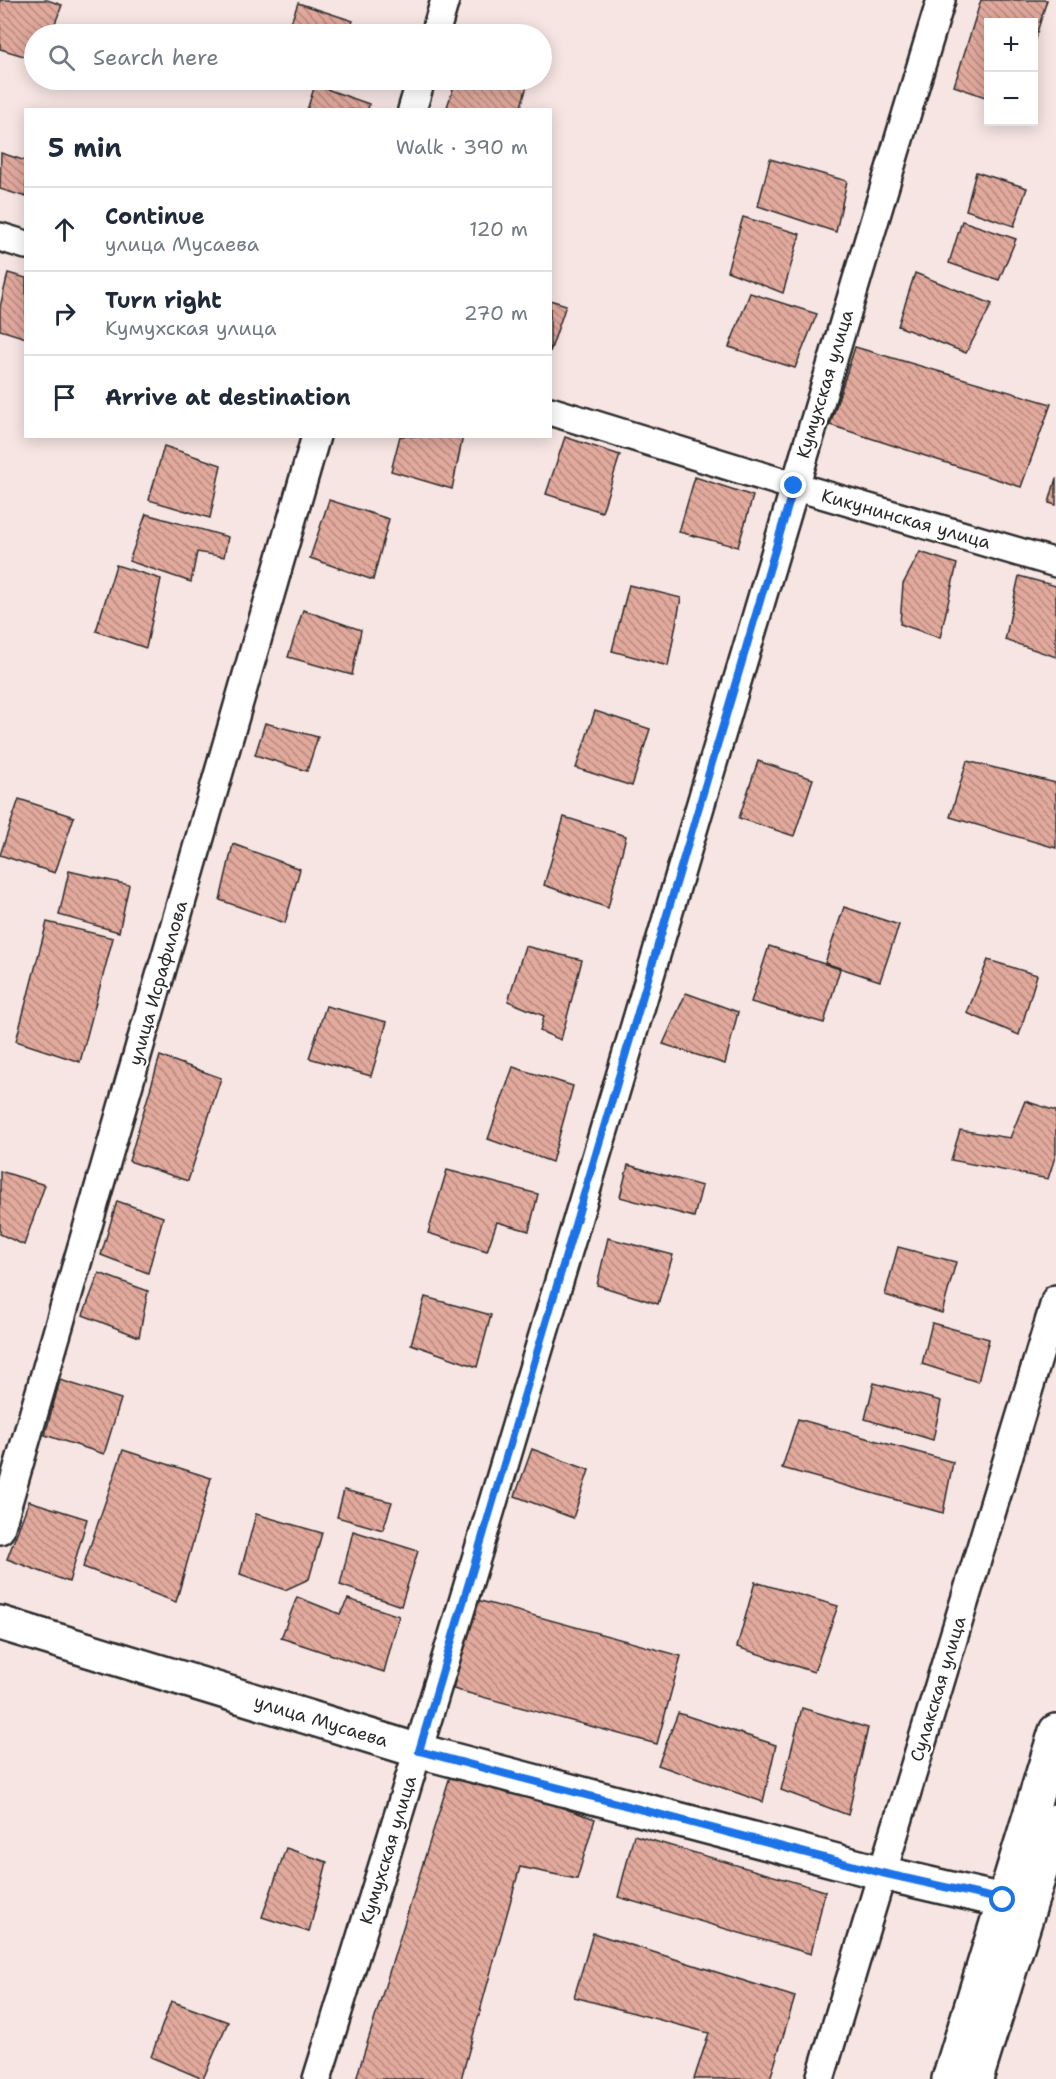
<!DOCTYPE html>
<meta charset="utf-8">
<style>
body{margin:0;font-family:"Shantell Sans",sans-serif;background:#f6f6f7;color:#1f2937}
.controls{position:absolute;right:18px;top:18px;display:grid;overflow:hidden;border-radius:0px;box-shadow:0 3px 15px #0003}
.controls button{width:54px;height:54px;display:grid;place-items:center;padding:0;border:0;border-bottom:2px solid #e0e1e3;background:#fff;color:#1f2937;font:30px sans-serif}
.stop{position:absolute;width:18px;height:18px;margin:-14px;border:4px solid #1a73e8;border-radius:50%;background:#fff}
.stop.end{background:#1a73e8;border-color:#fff;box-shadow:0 2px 6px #0008}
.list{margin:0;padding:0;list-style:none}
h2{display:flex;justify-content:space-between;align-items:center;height:78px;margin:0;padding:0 24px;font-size:26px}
h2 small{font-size:20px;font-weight:400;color:#747a83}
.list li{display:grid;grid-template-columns:39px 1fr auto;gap:18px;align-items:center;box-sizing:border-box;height:84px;padding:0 24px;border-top:2px solid #e0e1e3}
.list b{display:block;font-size:22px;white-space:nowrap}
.list p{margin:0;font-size:20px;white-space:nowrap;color:#747a83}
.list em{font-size:20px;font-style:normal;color:#747a83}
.icon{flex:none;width:33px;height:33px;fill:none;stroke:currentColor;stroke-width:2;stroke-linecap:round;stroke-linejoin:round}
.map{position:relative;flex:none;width:1056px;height:2079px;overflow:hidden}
.search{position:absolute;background:#fff;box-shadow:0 3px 15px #0003;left:24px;top:24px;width:528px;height:66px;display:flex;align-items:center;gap:15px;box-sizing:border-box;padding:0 21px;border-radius:33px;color:#747a83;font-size:22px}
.panel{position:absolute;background:#fff;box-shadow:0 3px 15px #0003;left:24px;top:108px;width:528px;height:330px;border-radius:0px}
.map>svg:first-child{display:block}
.building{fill:url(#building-back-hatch);stroke:#2b2b2b;stroke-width:1.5}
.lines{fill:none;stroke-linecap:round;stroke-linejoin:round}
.street-casing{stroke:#2b2b2b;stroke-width:32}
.secondary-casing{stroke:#2b2b2b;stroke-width:38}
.highway-casing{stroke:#2b2b2b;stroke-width:38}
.street{stroke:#fff;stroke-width:27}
.secondary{stroke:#fff;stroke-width:33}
.highway{stroke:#fff;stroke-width:33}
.route{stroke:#1a73e8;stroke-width:8}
.labels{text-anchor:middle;stroke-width:4.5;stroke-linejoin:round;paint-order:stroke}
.street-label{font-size:18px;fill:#2b2b2b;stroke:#fff}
</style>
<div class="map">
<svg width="1056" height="2079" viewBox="0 0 1056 2079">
<defs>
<pattern id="building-back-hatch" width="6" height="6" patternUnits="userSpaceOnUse" patternTransform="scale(1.5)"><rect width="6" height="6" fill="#e2a99d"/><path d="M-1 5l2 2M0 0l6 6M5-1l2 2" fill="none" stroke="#b78a80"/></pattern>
</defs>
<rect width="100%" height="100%" fill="#f6e5e2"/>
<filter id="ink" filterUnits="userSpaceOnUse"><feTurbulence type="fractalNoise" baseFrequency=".0167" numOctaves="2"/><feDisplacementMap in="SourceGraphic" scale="12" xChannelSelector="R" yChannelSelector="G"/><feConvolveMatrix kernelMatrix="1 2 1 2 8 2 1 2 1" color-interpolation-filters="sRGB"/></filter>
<g filter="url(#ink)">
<g class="building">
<polygon points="0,0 47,0 62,5 51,34 34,34 34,59 0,49"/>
<polygon points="981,0 1047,0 1034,42 1034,22 988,22 988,98 954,86"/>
<polygon points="298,3 353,21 348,34 287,34"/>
<polygon points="456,80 507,80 527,86 520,110 446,110"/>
<polygon points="315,85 369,104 368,110 307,110"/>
<polygon points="1,153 26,161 26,197 0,189"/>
<polygon points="770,159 847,181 836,232 758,206"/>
<polygon points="976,172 1027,188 1014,226 966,210"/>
<polygon points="743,217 800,234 783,293 727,271"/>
<polygon points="962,221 1016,239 999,280 949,263"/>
<polygon points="8,273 26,278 26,338 0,330 0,307"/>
<polygon points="915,273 992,304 966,353 898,326"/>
<polygon points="750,293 817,314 795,368 729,347"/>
<polygon points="550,300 566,305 550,352"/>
<polygon points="855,347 1051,404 1021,487 830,425"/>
<polygon points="400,436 463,436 452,489 391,471"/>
<polygon points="565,437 620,455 602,512 546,494"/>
<polygon points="164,446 221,465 210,518 149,500"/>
<polygon points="695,477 753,496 738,547 679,532"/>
<polygon points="1056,478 1056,505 1049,503"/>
<polygon points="329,500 389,519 373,580 310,558"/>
<polygon points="146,514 228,537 224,557 197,552 191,582 129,561"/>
<polygon points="920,552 957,564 940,638 900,624 903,584"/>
<polygon points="116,565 161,579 146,648 96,631"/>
<polygon points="1019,576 1056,586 1056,657 1005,640"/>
<polygon points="629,585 681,598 668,666 612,651"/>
<polygon points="303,610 361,630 352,675 288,657"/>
<polygon points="595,711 650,729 632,786 576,768"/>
<polygon points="265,723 318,737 307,771 255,755"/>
<polygon points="758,761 813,779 794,836 739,818"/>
<polygon points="967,761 1056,783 1056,848 950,817"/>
<polygon points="19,799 74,817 55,873 0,855"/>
<polygon points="564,817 626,836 608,908 544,885"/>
<polygon points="233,844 300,869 285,923 220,900"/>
<polygon points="69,871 129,885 119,932 59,915"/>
<polygon points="844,907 899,925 880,981 825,963"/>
<polygon points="47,922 113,938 80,1062 16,1041"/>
<polygon points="525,946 582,960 561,1040 540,1031 544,1016 508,1001"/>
<polygon points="769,946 840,969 824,1023 751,1002"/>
<polygon points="988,960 1037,975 1019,1035 967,1013"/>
<polygon points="686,993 738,1012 725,1064 663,1044"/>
<polygon points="326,1006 387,1022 371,1076 309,1058"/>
<polygon points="160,1056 221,1078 188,1181 129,1161"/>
<polygon points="513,1067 573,1086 552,1162 488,1139"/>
<polygon points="1025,1101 1056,1111 1056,1154 1048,1179 951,1160 960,1130 1010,1138"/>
<polygon points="628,1165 702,1186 694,1217 620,1197"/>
<polygon points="447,1170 538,1194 529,1231 497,1222 487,1251 428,1233"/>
<polygon points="0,1171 45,1185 24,1245 0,1234"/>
<polygon points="117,1201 163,1217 148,1273 101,1255"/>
<polygon points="608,1238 673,1255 658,1304 597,1285"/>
<polygon points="898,1247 956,1262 942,1313 885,1295"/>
<polygon points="99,1273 148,1291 139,1337 83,1315"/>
<polygon points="425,1297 491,1315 477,1367 411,1344"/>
<polygon points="932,1323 989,1339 978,1382 922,1364"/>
<polygon points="60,1380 121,1399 104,1454 45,1435"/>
<polygon points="874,1383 941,1401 933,1440 865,1419"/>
<polygon points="798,1419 953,1462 943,1513 782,1468"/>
<polygon points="532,1449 589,1470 573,1518 515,1496"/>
<polygon points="123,1450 211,1478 176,1602 83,1567"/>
<polygon points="344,1490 392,1502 383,1530 337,1517"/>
<polygon points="29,1501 87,1519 69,1582 7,1559"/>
<polygon points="256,1514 322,1533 309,1579 285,1590 240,1574"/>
<polygon points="353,1531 418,1551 401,1606 340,1585"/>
<polygon points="755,1582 838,1606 814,1672 737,1647"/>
<polygon points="297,1597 340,1614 348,1599 399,1616 384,1672 281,1638"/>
<polygon points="477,1600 681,1656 657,1744 453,1689"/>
<polygon points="802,1708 868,1728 848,1815 781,1790"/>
<polygon points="678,1713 776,1745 763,1802 658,1765"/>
<polygon points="452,1770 595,1819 577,1879 520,1867 461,2079 356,2079"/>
<polygon points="634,1835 825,1891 811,1954 618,1897"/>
<polygon points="286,1848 327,1862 309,1932 262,1917"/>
<polygon points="593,1933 795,1997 770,2079 694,2079 709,2033 574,1997"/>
<polygon points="171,2001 228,2022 203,2079 151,2057"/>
</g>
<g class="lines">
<g class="street-casing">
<g id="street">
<polyline points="435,34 445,0"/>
<polyline points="412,110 421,80"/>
<polyline points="0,237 26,245"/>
<polyline points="550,411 794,486 1056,563"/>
<polyline points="0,1530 316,436"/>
<path d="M317 2079C532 1388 731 692 941 0"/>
<polyline points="820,2079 1056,1299"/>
</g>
</g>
<g class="secondary-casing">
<polyline id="secondary" points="0,1623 419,1751 882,1873 1003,1901 1029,1908"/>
</g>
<g class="highway-casing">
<g id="highway">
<polyline points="949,2079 1056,1731"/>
<polyline points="976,2079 1056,1821"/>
</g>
</g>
<use href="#street" class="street"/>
<use href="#secondary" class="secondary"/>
<use href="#highway" class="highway"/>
</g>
</g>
<g class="lines" filter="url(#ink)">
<polyline class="route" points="794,486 419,1751 882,1873 1003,1900"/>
</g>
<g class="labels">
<g class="street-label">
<text transform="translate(825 384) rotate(-73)" y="6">Кумухская улица</text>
<text transform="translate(906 519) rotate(16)" y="6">Кикунинская улица</text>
<text transform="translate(158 983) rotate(-74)" y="6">улица Исрафилова</text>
<text transform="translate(938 1689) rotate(-73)" y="6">Сулакская улица</text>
<text transform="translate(321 1721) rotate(17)" y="6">улица Мусаева</text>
<text transform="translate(388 1850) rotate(-73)" y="6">Кумухская улица</text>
</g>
</g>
</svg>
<div class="controls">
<button>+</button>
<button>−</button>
</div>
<div class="stop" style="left:1003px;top:1900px"></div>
<div class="stop end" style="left:794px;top:486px"></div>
<div class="search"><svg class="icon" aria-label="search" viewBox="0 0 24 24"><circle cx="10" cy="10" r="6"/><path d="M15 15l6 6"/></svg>Search here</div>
<section class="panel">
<h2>5 min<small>Walk · 390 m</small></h2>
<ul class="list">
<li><svg class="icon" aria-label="ahead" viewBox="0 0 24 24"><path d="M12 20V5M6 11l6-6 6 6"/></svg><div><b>Continue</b><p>улица Мусаева</p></div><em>120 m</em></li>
<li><svg class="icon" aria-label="right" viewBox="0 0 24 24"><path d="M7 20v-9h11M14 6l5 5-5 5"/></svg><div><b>Turn right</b><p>Кумухская улица</p></div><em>270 m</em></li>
<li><svg class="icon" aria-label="arrive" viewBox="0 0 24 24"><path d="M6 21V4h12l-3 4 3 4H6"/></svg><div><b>Arrive at destination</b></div></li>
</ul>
</section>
</div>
